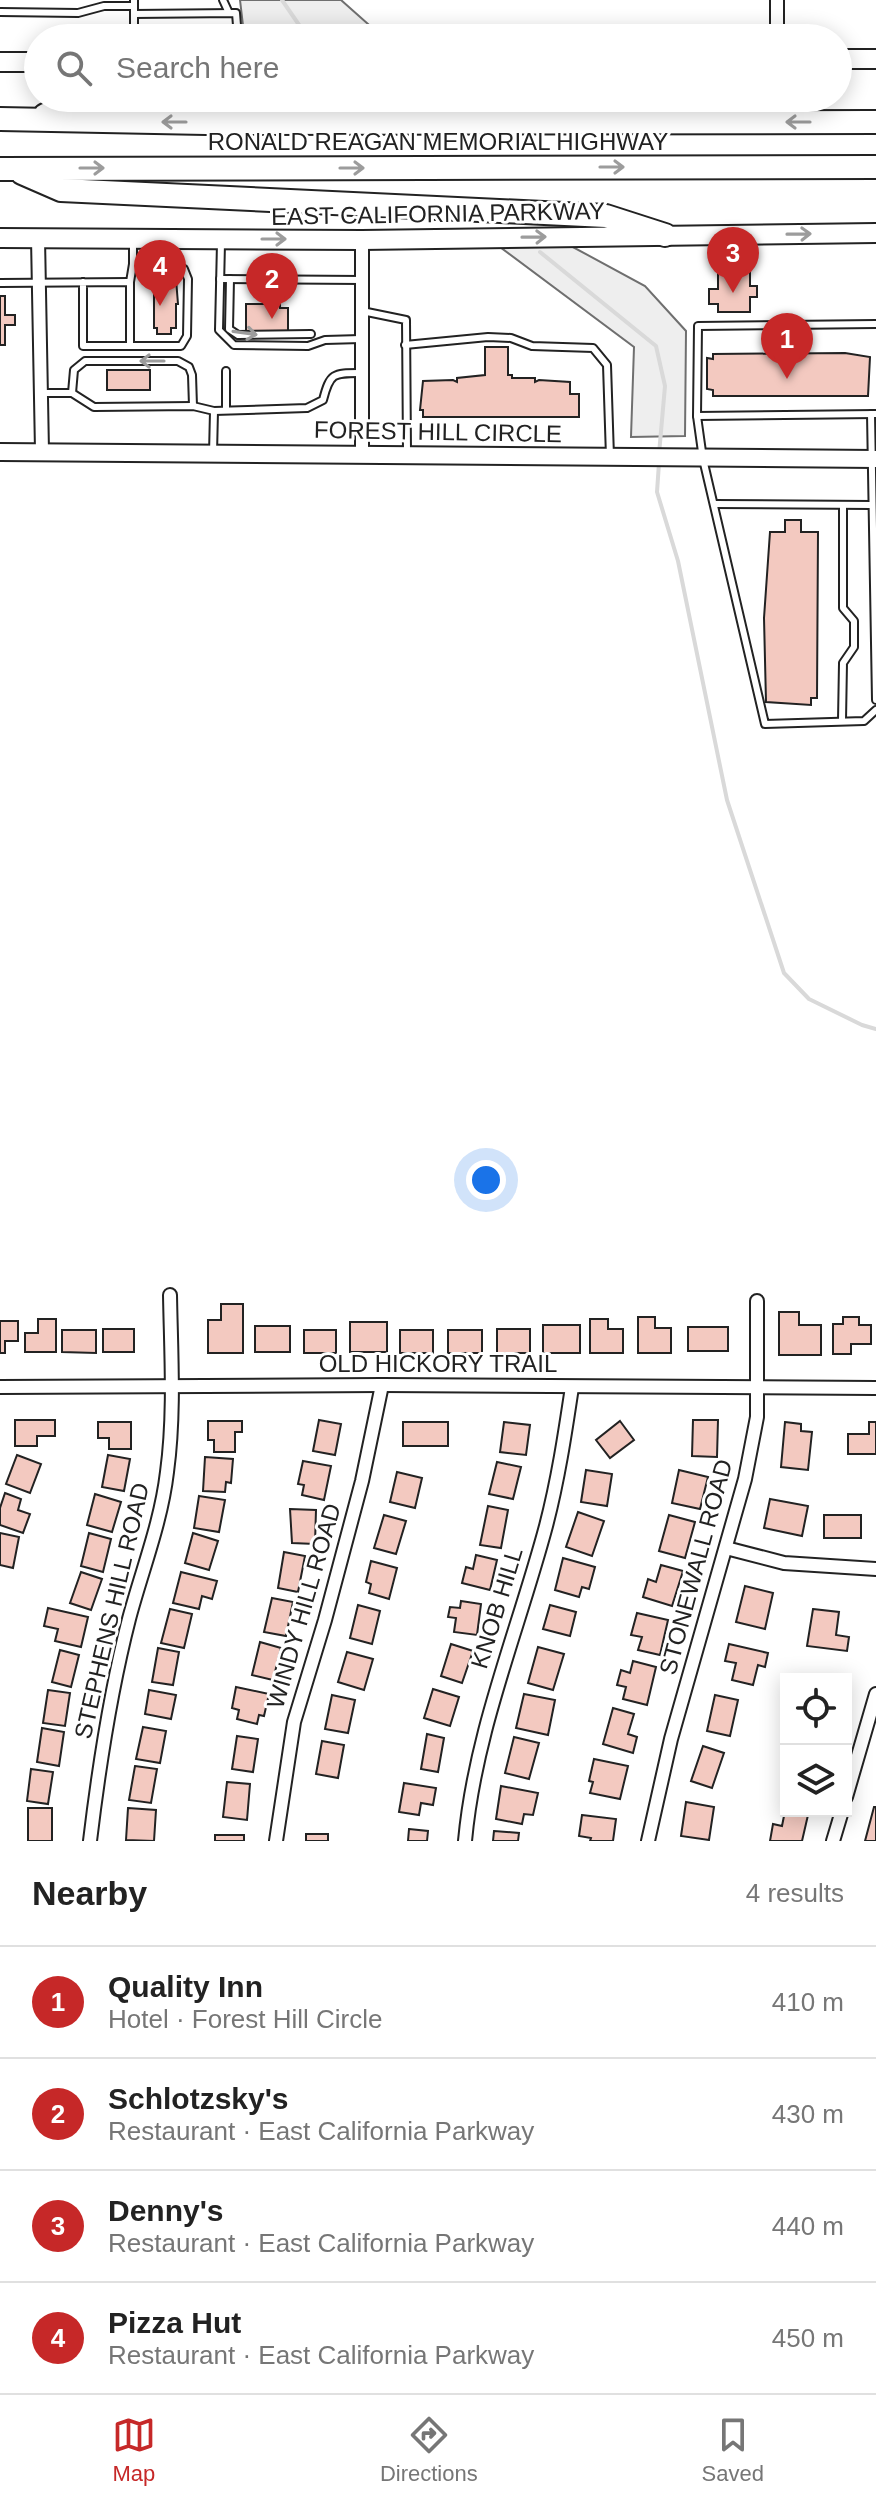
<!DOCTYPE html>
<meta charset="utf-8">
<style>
body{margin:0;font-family:Helvetica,sans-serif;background:#f2f2f2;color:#222}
.controls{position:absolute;right:24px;bottom:24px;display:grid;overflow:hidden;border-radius:0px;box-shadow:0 4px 20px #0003}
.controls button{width:72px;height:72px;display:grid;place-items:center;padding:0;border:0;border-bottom:2px solid #e0e0e0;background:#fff;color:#222;font:40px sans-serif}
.you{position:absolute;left:486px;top:1180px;width:28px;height:28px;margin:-20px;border:6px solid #fff;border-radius:50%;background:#1a73e8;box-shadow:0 0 0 12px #1a73e833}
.badge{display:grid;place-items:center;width:52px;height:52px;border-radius:50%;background:#c62828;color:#fff;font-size:26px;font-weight:700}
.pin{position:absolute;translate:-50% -66px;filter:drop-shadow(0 2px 4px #0008)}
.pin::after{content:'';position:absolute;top:42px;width:28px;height:24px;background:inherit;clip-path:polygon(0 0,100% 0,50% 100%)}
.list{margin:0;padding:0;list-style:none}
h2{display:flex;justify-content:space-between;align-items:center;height:104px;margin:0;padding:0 32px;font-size:34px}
h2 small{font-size:26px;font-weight:400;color:#767676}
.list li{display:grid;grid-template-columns:52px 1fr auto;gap:24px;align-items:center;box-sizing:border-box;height:112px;padding:0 32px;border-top:2px solid #e0e0e0}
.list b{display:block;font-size:30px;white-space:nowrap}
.list p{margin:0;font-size:26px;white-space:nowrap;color:#767676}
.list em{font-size:26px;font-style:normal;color:#767676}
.icon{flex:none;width:44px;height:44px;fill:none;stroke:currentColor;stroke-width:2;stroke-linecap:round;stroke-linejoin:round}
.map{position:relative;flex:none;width:876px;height:1841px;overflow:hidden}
.search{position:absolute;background:#fff;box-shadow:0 4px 20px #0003;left:24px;right:24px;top:24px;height:88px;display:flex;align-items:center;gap:20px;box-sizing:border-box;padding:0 28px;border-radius:44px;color:#767676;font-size:30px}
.sheet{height:552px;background:#fff}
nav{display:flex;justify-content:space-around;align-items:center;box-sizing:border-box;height:112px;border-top:2px solid #e0e0e0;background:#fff;font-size:22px;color:#767676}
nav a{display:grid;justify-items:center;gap:4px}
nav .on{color:#c62828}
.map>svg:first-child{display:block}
.green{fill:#eee;stroke:#6f6f6f;stroke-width:2}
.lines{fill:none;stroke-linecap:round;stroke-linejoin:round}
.stream{stroke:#d9d9d9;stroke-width:4}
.building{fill:#f3c9c0;stroke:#222;stroke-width:2}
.service-casing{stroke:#222;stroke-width:10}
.minor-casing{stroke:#222;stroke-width:16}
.tertiary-casing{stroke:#222;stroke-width:20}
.secondary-casing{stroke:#222;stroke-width:22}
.motorway-casing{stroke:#222;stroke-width:26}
.service{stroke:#fff;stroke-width:6}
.minor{stroke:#fff;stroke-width:12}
.tertiary{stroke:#fff;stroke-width:16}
.secondary{stroke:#fff;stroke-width:18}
.motorway{stroke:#fff;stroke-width:22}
.oneway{stroke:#9c9c9c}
.labels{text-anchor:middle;stroke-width:6;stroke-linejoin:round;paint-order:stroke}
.street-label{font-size:24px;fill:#222;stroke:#fff}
</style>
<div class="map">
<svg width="876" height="1841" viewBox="0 0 876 1841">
<rect width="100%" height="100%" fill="#fff"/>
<g class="green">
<polygon points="240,0 341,0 377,32 244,34"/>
<polygon points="496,244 571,246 645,286 686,331 685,436 631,437 634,347"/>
</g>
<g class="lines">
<g class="stream">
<polyline points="282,0 308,38"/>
<polyline points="540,252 656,346 665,386 659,454"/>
<polyline points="659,463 657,492 678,561 727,800 784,973 809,999 862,1025 876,1029"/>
</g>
</g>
<g class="building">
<polygon points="718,271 750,271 750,286 757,286 757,297 750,297 750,312 718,312 718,304 709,304 709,289 718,289"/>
<polygon points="154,279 176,279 178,304 176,304 176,328 171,328 171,334 157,334 157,328 154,328"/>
<polygon points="0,296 5,296 5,315 15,315 15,325 5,325 5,345 0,345"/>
<polygon points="246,304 280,304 280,308 288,308 288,331 246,331"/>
<polygon points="485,347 508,347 508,375 512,375 512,378 535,378 535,382 539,380 570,382 570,394 579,394 579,417 423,417 423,410 420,410 423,381 453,380 457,382 457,378 485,375"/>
<polygon points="845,353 870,357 868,396 713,396 713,390 707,389 707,358 713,359 713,354"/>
<rect x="107" y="370" width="43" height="20"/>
<polygon points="785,520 801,520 801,532 818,532 817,698 811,698 811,705 766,702 764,618 770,532 785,532"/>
<polygon points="221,1304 243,1304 243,1353 208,1353 208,1320 221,1320"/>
<polygon points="779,1312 799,1312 799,1325 821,1325 821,1355 779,1355"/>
<polygon points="638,1317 655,1317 655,1328 671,1328 671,1353 638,1353"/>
<polygon points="843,1317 859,1317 859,1325 871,1325 871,1344 851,1344 851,1354 833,1354 833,1324 843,1324"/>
<polygon points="38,1319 56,1319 56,1352 25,1352 25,1333 38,1333"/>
<polygon points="590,1319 608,1319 608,1329 623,1329 623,1353 590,1353"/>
<polygon points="0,1321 18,1321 18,1341 5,1341 5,1353 0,1353"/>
<rect x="350" y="1322" width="37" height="30"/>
<rect x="543" y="1325" width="37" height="28"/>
<rect x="255" y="1326" width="35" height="26"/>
<rect x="688" y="1327" width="40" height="24"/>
<rect x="103" y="1329" width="31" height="23"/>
<rect x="497" y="1329" width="33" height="24"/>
<polygon points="62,1330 96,1330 96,1353 62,1352"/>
<rect x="304" y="1330" width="32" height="23"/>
<rect x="400" y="1330" width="33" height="23"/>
<rect x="448" y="1330" width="34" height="23"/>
<polygon points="15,1420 55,1420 55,1436 37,1436 37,1446 15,1446"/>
<polygon points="319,1420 341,1424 335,1455 313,1451"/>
<polygon points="693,1420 718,1420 717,1457 692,1456"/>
<polygon points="208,1421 242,1421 242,1432 235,1432 235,1452 214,1452 214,1440 208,1440"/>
<polygon points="620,1421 634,1440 610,1458 596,1440"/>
<polygon points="98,1422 131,1422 131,1449 109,1449 109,1438 98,1438"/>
<rect x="403" y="1422" width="45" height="24"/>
<polygon points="504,1422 530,1425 526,1455 500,1452"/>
<polygon points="785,1422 801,1424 801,1431 812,1432 808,1470 781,1467"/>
<polygon points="869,1422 876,1422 876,1454 848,1454 848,1434 869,1434"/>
<polygon points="17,1455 41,1464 30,1493 6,1484"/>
<polygon points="108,1455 130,1459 124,1491 102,1487"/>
<polygon points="205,1457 233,1459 231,1483 226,1482 225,1492 203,1491"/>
<polygon points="303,1461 331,1466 324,1500 302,1495 304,1485 298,1484"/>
<polygon points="497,1462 521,1467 513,1499 489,1494"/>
<polygon points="586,1470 612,1474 607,1506 581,1502"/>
<polygon points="679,1470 708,1477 700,1509 672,1503"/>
<polygon points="397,1472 422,1478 415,1508 390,1502"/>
<polygon points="5,1493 21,1499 18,1510 30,1514 23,1533 0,1525 0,1508"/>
<polygon points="95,1494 121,1502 112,1532 87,1525"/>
<polygon points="199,1496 225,1500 219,1532 194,1528"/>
<polygon points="770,1499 808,1506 802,1536 764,1528"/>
<polygon points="488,1506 508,1510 501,1548 480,1545"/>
<polygon points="290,1509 316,1510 315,1544 292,1543"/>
<polygon points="578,1512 604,1521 592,1556 566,1547"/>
<polygon points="384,1515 406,1521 396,1554 374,1548"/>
<polygon points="669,1515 695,1522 685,1558 659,1551"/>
<rect x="824" y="1515" width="37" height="23"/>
<polygon points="0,1533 19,1537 13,1568 0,1565"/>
<polygon points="89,1533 111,1539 103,1572 81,1566"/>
<polygon points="193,1533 218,1541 209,1570 185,1563"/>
<polygon points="284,1552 305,1556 298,1592 278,1588"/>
<polygon points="476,1555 497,1560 490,1590 462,1583 466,1567 473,1569"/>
<polygon points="563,1558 595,1567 589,1589 582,1587 579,1597 555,1590"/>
<polygon points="371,1561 397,1568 389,1599 369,1593 371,1584 366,1582"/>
<polygon points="661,1565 683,1571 672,1606 643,1597 648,1579 656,1582"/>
<polygon points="81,1572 102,1579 91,1610 70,1603"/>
<polygon points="181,1572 217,1581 212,1599 202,1596 199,1609 173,1603"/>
<polygon points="745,1586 773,1593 765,1629 736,1622"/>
<polygon points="272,1598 293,1602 286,1636 264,1632"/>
<polygon points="461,1601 481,1604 477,1635 454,1632 456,1618 448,1617 450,1607 460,1608"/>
<polygon points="358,1605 380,1611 372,1644 350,1638"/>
<polygon points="550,1605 576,1612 570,1636 543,1629"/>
<polygon points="48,1608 88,1617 81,1647 55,1641 58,1629 44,1626"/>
<polygon points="170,1609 192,1614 184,1648 161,1643"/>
<polygon points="813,1609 839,1612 836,1635 849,1637 847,1651 807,1646"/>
<polygon points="637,1613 668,1620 660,1655 638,1650 642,1637 631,1635"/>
<polygon points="260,1642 281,1648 273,1680 252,1675"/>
<polygon points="451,1644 473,1651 462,1683 441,1676"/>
<polygon points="729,1644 768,1653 765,1667 758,1665 753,1685 732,1680 736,1663 725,1661"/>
<polygon points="538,1647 564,1654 553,1690 528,1683"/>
<polygon points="158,1648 179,1652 173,1685 152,1682"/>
<polygon points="60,1650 79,1655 71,1687 52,1682"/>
<polygon points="347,1652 373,1659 364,1690 338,1682"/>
<polygon points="633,1661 656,1667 647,1705 623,1699 626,1687 617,1685 621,1670 630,1673"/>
<polygon points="236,1687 269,1694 264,1716 259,1715 257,1724 237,1719 239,1710 232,1708"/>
<polygon points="433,1689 459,1697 450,1726 424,1718"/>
<polygon points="48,1690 70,1693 65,1726 43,1723"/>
<polygon points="149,1690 176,1695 171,1719 145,1714"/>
<polygon points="524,1694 555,1700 548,1735 516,1728"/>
<polygon points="332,1695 355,1700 348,1733 325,1729"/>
<polygon points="715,1695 738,1700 730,1736 707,1731"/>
<polygon points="613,1708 634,1714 628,1734 637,1737 633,1753 603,1744"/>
<polygon points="143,1727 166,1731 160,1763 136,1759"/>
<polygon points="42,1728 64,1732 59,1766 37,1762"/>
<polygon points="427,1734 444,1738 438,1772 421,1769"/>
<polygon points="237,1736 258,1739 253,1772 232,1769"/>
<polygon points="514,1737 539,1743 529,1779 505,1773"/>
<polygon points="322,1741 344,1745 338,1778 316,1774"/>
<polygon points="703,1746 724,1753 712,1788 691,1781"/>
<polygon points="594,1759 628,1766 620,1799 590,1793 593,1782 589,1781"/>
<polygon points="135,1766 157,1769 151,1803 129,1800"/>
<polygon points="31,1769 53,1772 48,1804 27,1801"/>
<polygon points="227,1782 250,1784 247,1820 223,1817"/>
<polygon points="404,1783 436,1788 433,1805 421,1803 419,1815 399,1812"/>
<polygon points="501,1786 538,1793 533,1815 524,1814 522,1824 496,1819"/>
<polygon points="686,1802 714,1807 709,1840 681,1836"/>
<polygon points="874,1807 876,1807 876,1841 865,1841"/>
<rect x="28" y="1808" width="24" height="33"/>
<polygon points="128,1808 156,1810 154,1841 126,1840"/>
<polygon points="785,1811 808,1815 802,1841 770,1841 773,1824 782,1826"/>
<polygon points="582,1815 616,1819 613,1841 590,1841 591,1838 579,1836"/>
<polygon points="409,1829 428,1831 427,1841 408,1841"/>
<polygon points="494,1831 519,1833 518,1841 493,1841"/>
<rect x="306" y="1834" width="22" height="7"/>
<rect x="215" y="1835" width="29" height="6"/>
</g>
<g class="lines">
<g class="service-casing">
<g id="service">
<polyline points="223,0 229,13"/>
<polyline points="0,12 78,13 104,6 134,6"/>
<polyline points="134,14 236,13 238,38"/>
<polyline points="134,38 134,0"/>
<polyline points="221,243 219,330 234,345 308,346 325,340 361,339"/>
<polyline points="220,279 362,280"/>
<polyline points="230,279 229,329 238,335 311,334"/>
<polyline points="130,282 133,264 133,243"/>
<polyline points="0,283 130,282 130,346 83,346 83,282"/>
<polyline points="362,311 406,320 407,452"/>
<polyline points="876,324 698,326 697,416 703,459 765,724 864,721 876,710"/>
<polyline points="405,345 488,337 511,338 532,346 593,348 607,365 610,457"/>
<polyline points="130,346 181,346 187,336 188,279 184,269 172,263 133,264"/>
<polyline points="226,371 226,410"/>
<polyline points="41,393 72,393 94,407 193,406 214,411 213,454"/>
<polyline points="72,393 74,370 85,361 178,361 189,367 192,375 193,406"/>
<path d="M214 411 307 408 323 400C330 372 334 373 362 373"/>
<polyline points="871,414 876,700"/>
<polyline points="697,416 876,414"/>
<polyline points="714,504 872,505"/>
<polyline points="842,720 843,663 854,647 854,621 843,608 843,505"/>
</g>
</g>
<g class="minor-casing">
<g id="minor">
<polyline points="777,0 777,38"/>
<polyline points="38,238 42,451"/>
<polyline points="362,240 362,456"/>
<polyline points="0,1387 382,1385 876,1388"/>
<polyline points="726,1548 784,1563 876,1569"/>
<polyline points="846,1797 876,1694"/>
<path d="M90 1841C99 1766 110 1693 129 1619 142 1570 161 1523 167 1472 175 1413 171 1353 170 1295"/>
<polyline points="276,1841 294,1722 325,1620 362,1481 382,1385"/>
<path d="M465 1841C475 1732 518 1631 546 1526 558 1480 565 1434 572 1387"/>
<polyline points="648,1841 671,1739 745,1479 757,1417 757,1301"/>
<polyline points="833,1841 842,1811"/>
</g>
</g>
<g class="tertiary-casing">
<polyline id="tertiary" points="0,452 876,459"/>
</g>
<g class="secondary-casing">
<g id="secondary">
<polyline points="838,59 876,59"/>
<polyline points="0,62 38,62"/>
<polyline points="0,238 362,240 876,233"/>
</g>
</g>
<g class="motorway-casing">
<g id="motorway">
<polyline points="45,115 79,102 141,98"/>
<polyline points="0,119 206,123 876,122"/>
<polyline points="0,169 876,167"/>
<polyline points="22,173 61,190 606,216 665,235"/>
</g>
</g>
<use href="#service" class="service"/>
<use href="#minor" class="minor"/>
<use href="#tertiary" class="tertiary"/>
<use href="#secondary" class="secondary"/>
<use href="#motorway" class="motorway"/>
</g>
<defs><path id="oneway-shaft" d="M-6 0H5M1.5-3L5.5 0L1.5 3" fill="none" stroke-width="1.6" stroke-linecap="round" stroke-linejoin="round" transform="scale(2)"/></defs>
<g class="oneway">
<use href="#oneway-shaft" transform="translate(174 122) rotate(-180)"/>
<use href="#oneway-shaft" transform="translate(798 122) rotate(180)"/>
<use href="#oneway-shaft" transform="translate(612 167)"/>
<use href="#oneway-shaft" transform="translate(92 168)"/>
<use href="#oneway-shaft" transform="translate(352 168)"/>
<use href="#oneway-shaft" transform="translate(799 234) rotate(-1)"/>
<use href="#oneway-shaft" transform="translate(534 237) rotate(-1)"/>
<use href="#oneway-shaft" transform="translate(274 239)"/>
<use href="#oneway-shaft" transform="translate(245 333) rotate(8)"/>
<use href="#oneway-shaft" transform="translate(152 361) rotate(180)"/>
</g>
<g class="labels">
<g class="street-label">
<text x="438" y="150">RONALD REAGAN MEMORIAL HIGHWAY</text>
<text transform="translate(438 214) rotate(-1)" y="8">EAST CALIFORNIA PARKWAY</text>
<text transform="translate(438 432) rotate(1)" y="8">FOREST HILL CIRCLE</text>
<text x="438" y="1372">OLD HICKORY TRAIL</text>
<text transform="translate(696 1567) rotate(-75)" y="8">STONEWALL ROAD</text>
<text transform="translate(304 1606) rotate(-74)" y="8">WINDY HILL ROAD</text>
<text transform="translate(497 1608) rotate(-73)" y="8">KNOB HILL</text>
<text transform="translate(112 1611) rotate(-77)" y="8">STEPHENS HILL ROAD</text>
</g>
</g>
</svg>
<div class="controls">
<button><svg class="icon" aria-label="locate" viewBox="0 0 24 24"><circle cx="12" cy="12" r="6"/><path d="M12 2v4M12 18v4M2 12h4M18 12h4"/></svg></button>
<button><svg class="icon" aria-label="layers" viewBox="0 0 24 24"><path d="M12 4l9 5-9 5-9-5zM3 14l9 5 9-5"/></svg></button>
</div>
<div class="you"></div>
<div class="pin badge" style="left:787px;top:379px">1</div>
<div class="pin badge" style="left:272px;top:319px">2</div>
<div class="pin badge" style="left:733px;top:293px">3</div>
<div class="pin badge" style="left:160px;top:306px">4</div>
<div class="search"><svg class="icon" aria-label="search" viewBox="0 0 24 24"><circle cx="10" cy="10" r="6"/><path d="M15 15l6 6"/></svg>Search here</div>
</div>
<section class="sheet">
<h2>Nearby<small>4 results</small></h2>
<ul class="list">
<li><span class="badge">1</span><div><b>Quality Inn</b><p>Hotel · Forest Hill Circle</p></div><em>410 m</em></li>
<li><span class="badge">2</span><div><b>Schlotzsky's</b><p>Restaurant · East California Parkway</p></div><em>430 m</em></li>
<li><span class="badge">3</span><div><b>Denny's</b><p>Restaurant · East California Parkway</p></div><em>440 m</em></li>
<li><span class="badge">4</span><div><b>Pizza Hut</b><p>Restaurant · East California Parkway</p></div><em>450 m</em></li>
</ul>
</section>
<nav>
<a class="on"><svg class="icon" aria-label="map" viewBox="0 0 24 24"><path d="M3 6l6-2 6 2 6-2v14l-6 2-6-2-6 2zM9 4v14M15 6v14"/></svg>Map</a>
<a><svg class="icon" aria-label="directions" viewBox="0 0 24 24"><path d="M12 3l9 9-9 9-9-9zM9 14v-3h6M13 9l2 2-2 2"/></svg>Directions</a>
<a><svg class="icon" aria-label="saved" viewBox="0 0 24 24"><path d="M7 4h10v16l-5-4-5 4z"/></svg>Saved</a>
</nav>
